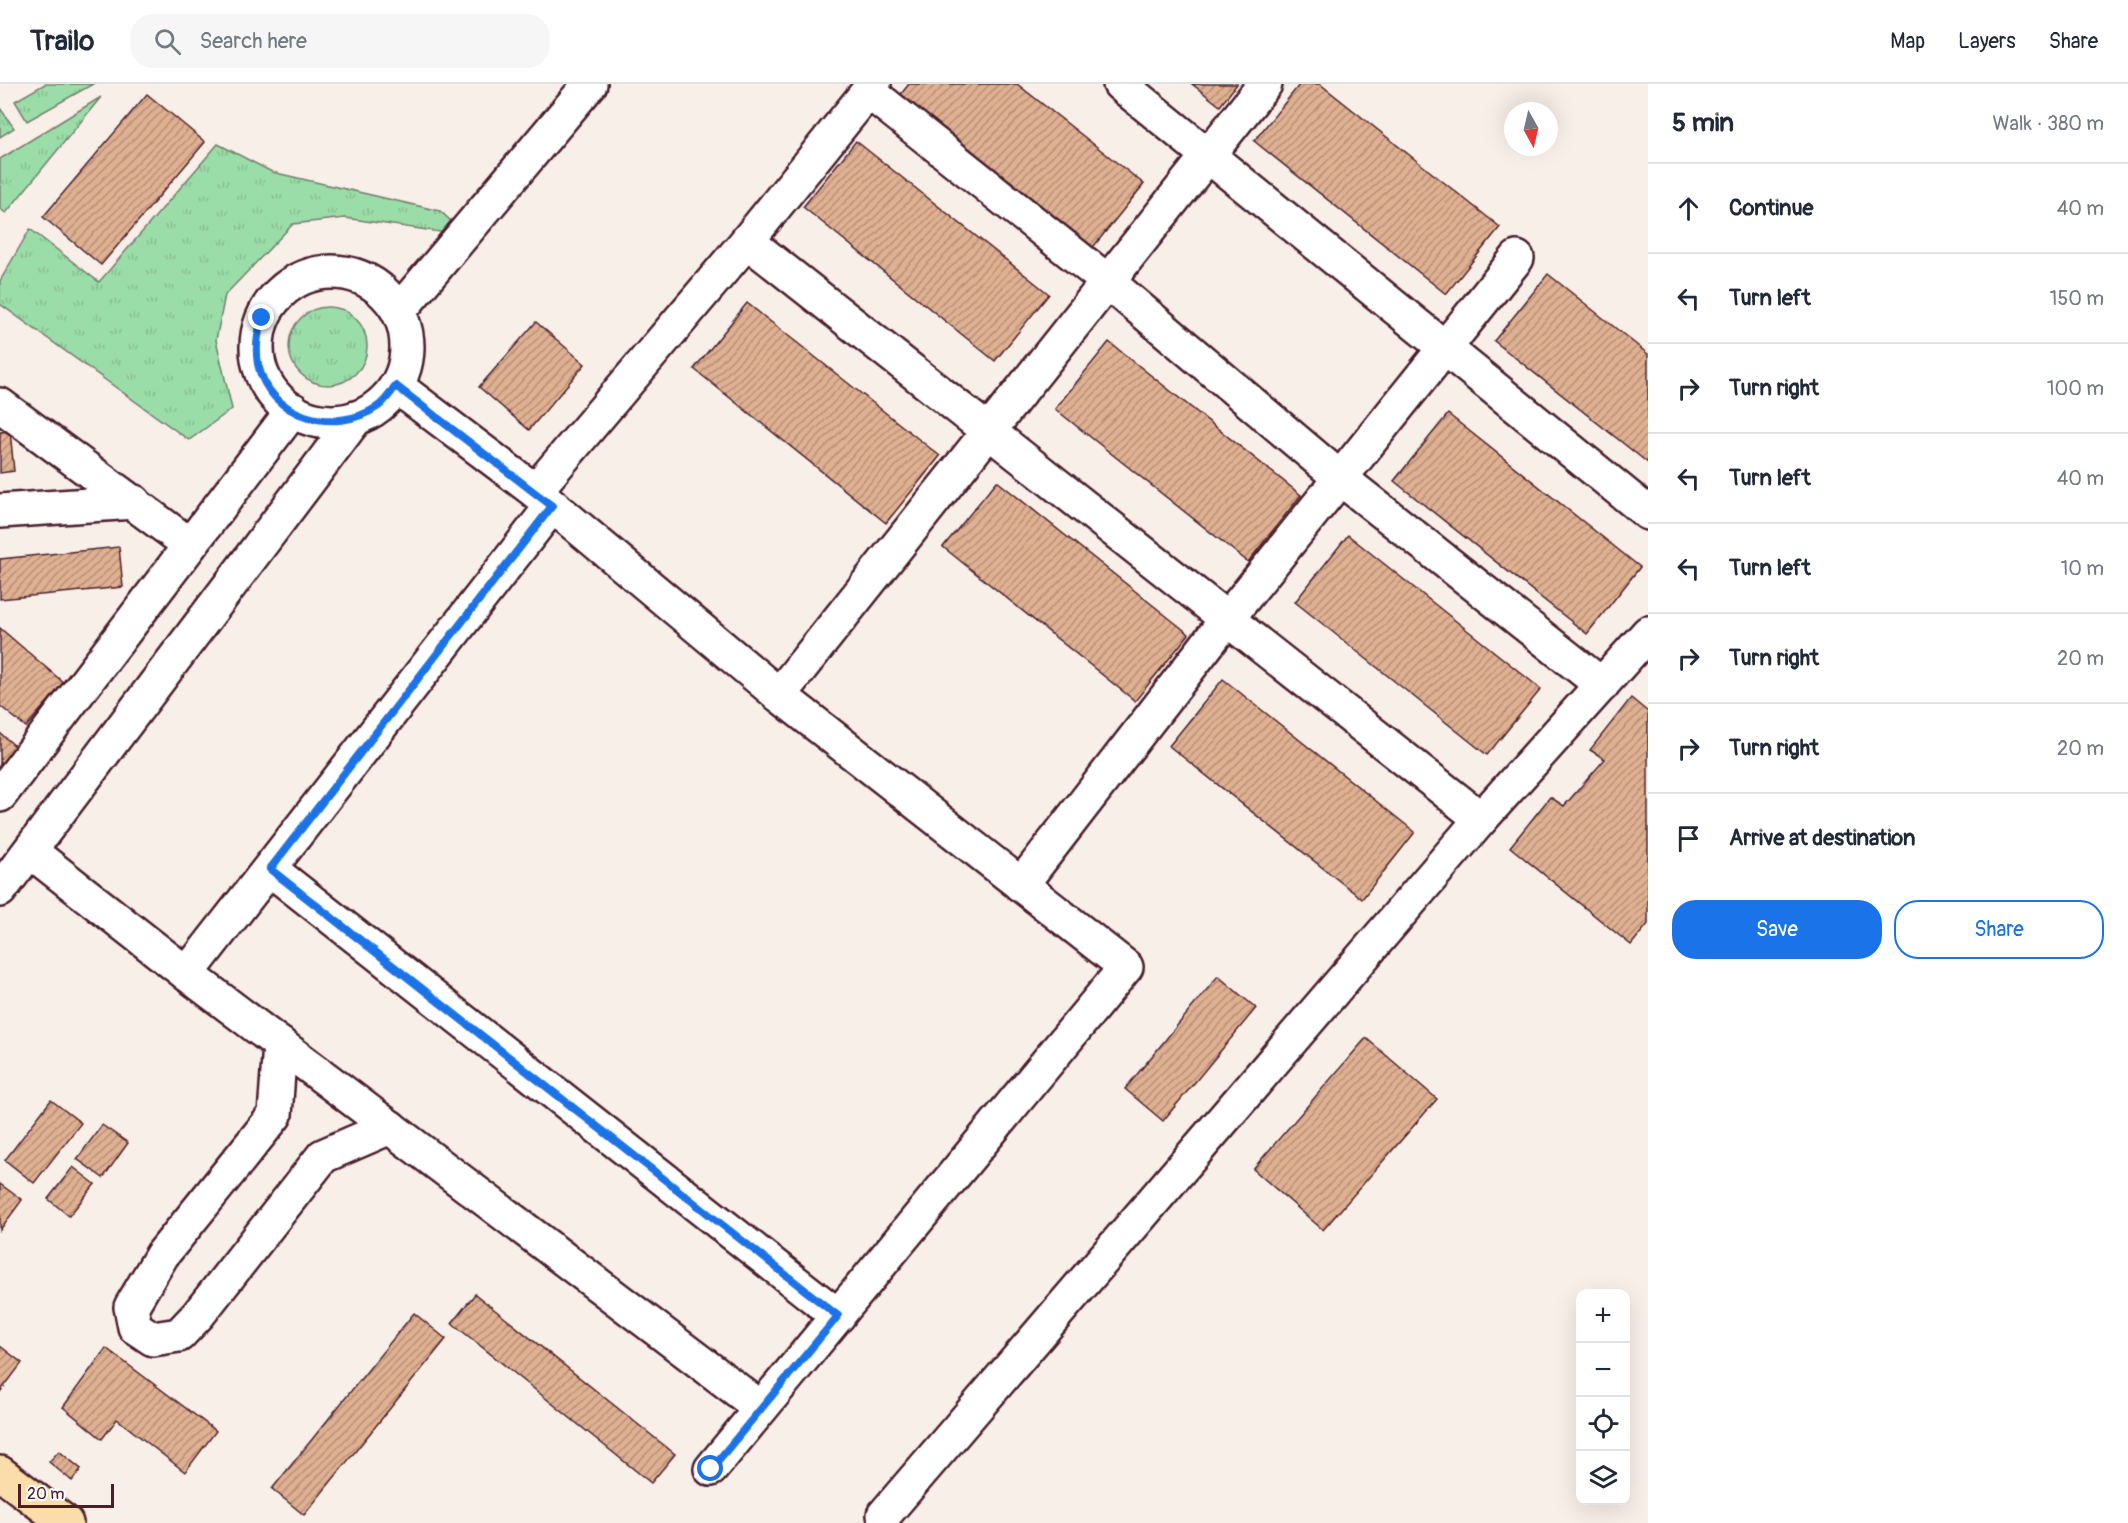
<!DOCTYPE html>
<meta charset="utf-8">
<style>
body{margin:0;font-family:Pangolin,sans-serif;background:#f6f6f7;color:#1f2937}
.controls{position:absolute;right:18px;bottom:18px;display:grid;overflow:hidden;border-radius:12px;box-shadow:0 6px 24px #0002}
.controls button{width:54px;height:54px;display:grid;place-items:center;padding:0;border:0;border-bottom:2px solid #e0e1e3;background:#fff;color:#1f2937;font:30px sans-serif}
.compass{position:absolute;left:1504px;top:18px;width:54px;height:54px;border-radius:50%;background:#fff;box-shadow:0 6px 24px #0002;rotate:172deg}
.scale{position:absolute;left:18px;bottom:15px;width:96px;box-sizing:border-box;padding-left:6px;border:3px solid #4a1f2b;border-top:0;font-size:16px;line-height:21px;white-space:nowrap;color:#4a1f2b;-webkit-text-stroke:4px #fff;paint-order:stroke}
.stop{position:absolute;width:18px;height:18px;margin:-14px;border:4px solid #1a73e8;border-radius:50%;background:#fff}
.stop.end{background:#1a73e8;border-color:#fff;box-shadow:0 2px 6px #0008}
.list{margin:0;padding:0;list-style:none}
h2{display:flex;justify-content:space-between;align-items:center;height:78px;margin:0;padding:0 24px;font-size:26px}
h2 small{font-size:20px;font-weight:400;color:#747a83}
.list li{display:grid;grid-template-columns:39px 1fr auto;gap:18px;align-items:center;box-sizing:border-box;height:90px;padding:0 24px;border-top:2px solid #e0e1e3}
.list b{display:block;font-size:22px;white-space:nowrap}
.list em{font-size:20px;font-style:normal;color:#747a83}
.actions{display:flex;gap:12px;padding:18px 24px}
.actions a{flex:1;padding:14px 0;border:2px solid #1a73e8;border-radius:24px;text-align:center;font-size:21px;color:#1a73e8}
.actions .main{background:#1a73e8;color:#fff}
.icon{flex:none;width:33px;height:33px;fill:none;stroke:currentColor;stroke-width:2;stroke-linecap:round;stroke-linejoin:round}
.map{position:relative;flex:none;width:1648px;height:1439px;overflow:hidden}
header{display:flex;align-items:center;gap:36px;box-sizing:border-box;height:84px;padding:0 30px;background:#fff;border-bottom:2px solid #e0e1e3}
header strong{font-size:28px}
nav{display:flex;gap:33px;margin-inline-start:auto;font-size:21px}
.search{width:420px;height:54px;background:#f6f6f7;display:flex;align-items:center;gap:15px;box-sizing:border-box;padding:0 21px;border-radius:24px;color:#747a83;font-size:22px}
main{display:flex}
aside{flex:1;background:#fff}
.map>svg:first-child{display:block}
.grass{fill:url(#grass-tufts);stroke:#727e6a;stroke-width:1.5}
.building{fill:url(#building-hatch);stroke:#4a1f2b;stroke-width:1.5}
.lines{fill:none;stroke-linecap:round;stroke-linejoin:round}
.minor-casing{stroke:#4a1f2b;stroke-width:38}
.major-casing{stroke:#4a1f2b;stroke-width:38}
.minor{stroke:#fff;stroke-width:33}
.major{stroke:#faddab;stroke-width:33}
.route{stroke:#1a73e8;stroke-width:8}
</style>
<header>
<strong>Trailo</strong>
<div class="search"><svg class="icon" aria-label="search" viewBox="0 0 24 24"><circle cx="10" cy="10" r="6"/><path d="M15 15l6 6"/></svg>Search here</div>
<nav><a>Map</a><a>Layers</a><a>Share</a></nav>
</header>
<main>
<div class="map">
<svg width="1648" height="1439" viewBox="0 0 1648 1439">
<defs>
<pattern id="grass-tufts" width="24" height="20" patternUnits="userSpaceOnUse" patternTransform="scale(1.5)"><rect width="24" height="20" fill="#9bdda8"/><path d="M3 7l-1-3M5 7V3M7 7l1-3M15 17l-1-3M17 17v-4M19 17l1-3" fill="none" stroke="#87bd91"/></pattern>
<pattern id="building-hatch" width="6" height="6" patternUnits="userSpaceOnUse" patternTransform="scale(1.5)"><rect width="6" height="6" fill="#dfb091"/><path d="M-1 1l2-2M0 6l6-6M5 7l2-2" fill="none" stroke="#b78f77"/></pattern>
</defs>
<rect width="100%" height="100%" fill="#f9efe9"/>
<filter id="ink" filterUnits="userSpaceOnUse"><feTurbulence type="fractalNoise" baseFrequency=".0167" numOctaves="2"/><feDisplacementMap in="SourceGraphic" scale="12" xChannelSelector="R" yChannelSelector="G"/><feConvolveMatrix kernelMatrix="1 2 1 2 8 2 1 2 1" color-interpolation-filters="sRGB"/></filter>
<g filter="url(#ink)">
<g class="grass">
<polygon points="45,0 93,0 27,37 15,17"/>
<polygon points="101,13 6,129 0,125 0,75"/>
<polygon points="0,24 14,44 0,53"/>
<polygon points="218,60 272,88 440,127 453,139 447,149 345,134 293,140 225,211 216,256 232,325 189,356 0,220 0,197 30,145 99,198"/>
<circle cx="328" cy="262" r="39"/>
</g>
<g class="building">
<polygon points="909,0 1017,0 1144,100 1090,167 898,14"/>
<polygon points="1192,0 1237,0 1220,22"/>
<polygon points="1300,0 1320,0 1500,143 1446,210 1254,57"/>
<polygon points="147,10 205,58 101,181 43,133"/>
<polygon points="856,57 1049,210 995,277 803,123"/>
<polygon points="1548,190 1648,270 1648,379 1494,257"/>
<polygon points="747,219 940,372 886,439 694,285"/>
<polygon points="536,238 585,280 529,346 479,303"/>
<polygon points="1109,258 1301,411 1248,478 1055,325"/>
<polygon points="1448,330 1640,483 1587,550 1394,397"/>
<polygon points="10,347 14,387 0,389 0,348"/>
<polygon points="997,397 1189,550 1135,617 943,463"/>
<polygon points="1348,451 1541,605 1487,671 1295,518"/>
<polygon points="119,463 123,503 0,515 0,475"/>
<polygon points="0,544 64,599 26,643 0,622"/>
<polygon points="1223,595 1415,748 1362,815 1169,662"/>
<polygon points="1631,614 1648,628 1648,840 1631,861 1510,763 1550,713 1564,722 1605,675 1590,666"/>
<polygon points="0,649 16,663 0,682"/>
<polygon points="1218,892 1256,924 1163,1037 1125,1005"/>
<polygon points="1366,954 1437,1015 1323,1146 1253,1085"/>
<polygon points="51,1016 81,1039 34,1099 5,1076"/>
<polygon points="102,1041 128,1059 103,1094 77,1075"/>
<polygon points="73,1083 95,1100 69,1132 48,1115"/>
<polygon points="0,1100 22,1116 0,1146"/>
<polygon points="475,1210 675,1370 651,1399 452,1239"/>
<polygon points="414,1229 446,1255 304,1431 272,1405"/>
<polygon points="0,1262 22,1279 0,1308"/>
<polygon points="106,1264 216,1347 185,1388 117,1335 102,1355 63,1323"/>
<polygon points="59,1367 81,1385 72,1397 49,1378"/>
</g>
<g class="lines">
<g class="minor-casing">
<g id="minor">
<polyline points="1120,0 1648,429"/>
<polyline points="868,7 1107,197 1340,394 1602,601"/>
<polyline points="747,157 1481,735"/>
<circle cx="332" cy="263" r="75"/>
<polyline points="399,227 590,0"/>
<polyline points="396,302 535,407 779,611 1126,883 711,1385"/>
<polyline points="0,321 190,461"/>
<polyline points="535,407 747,157 874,0"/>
<polyline points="0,427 134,418"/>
<polyline points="779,611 1265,0"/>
<polyline points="0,711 293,326"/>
<polyline points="30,767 187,890 761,1324"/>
<polyline points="270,785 838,1232"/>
<polyline points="1021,801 1227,535 1517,174"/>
<polyline points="0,806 356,334"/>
<polyline points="187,890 552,422"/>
<polyline points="280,960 275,1031 162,1171 131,1223 135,1243 153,1255 179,1251 198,1231 323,1072 390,1043"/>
<polyline points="884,1431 1481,735 1648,549"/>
</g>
</g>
<g class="major-casing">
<polyline id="major" points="0,1389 66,1439"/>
</g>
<use href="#minor" class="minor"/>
<use href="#major" class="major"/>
</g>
</g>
<g class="lines" filter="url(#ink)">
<path class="route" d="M262 234C258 250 255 263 258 280 269 334 335 351 377 323 385 318 390 309 396 302L552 422 270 785 838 1232 711 1385"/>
</g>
</svg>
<div class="controls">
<button>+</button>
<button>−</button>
<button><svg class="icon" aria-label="locate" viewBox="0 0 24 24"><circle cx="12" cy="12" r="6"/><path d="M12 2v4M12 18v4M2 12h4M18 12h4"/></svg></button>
<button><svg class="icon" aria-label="layers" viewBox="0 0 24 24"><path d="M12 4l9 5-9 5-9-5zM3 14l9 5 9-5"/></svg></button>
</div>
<svg class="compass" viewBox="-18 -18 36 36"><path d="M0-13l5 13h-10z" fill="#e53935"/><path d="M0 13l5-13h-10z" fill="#747a83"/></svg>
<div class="scale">20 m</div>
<div class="stop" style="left:711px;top:1385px"></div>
<div class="stop end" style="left:262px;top:234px"></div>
</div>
<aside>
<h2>5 min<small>Walk · 380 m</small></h2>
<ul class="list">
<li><svg class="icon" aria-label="ahead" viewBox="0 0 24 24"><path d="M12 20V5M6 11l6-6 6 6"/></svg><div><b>Continue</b></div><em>40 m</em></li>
<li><svg class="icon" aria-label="left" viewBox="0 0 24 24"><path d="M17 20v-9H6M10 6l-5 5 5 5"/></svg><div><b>Turn left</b></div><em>150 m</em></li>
<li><svg class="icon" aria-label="right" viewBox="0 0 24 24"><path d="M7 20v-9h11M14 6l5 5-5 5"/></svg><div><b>Turn right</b></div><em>100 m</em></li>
<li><svg class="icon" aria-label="left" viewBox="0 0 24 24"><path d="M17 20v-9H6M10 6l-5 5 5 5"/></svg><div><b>Turn left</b></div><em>40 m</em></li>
<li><svg class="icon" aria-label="left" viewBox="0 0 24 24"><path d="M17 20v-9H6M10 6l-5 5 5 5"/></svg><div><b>Turn left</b></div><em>10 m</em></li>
<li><svg class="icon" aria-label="right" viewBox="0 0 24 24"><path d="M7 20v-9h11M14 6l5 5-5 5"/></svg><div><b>Turn right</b></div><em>20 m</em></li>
<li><svg class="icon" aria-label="right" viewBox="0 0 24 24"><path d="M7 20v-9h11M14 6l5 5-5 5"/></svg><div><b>Turn right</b></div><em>20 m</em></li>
<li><svg class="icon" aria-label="arrive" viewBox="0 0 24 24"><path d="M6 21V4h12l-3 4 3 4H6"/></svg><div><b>Arrive at destination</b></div></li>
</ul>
<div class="actions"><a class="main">Save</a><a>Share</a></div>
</aside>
</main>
